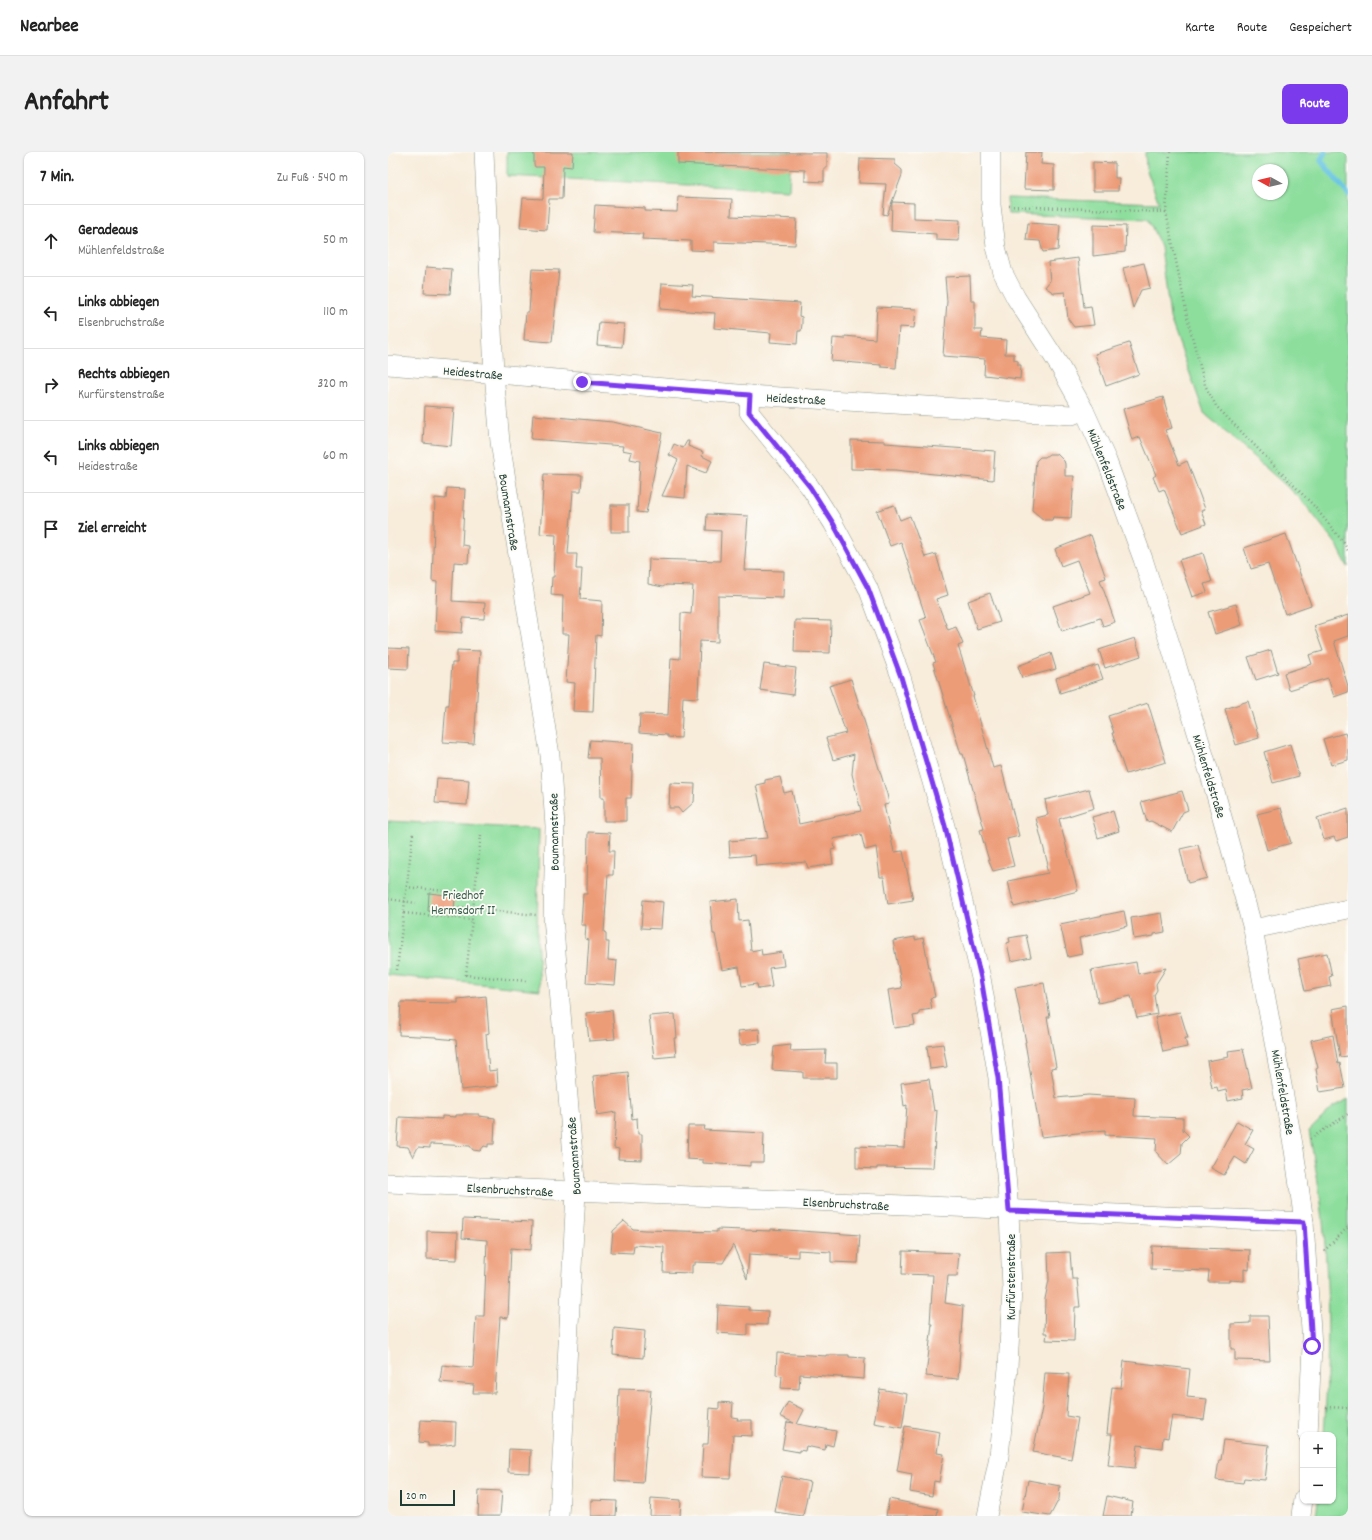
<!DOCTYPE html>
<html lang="de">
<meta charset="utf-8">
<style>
body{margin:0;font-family:Dekko,sans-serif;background:#f2f2f2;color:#222}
.controls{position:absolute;right:12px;bottom:12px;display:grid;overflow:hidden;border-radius:8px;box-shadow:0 1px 3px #0004}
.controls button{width:36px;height:36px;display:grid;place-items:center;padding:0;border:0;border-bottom:1px solid #e0e0e0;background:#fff;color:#222;font:20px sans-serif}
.compass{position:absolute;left:864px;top:12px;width:36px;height:36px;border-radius:50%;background:#fff;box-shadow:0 1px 3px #0004;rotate:278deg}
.scale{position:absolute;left:12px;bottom:10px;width:55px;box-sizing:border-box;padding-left:4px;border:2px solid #1f3d34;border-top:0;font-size:11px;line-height:14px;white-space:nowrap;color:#1f3d34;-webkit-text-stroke:3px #fdfcf7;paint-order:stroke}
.stop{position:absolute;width:12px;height:12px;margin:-9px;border:3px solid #7c3aed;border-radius:50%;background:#fff}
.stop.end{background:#7c3aed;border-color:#fff;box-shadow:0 1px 4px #0008}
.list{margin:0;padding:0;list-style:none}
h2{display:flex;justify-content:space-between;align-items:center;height:52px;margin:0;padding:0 16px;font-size:17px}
h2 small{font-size:13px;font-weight:400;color:#767676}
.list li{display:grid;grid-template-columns:26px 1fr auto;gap:12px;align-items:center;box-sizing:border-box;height:72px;padding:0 16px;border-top:1px solid #e0e0e0}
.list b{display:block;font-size:15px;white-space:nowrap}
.list p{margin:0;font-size:13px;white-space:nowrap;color:#767676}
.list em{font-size:13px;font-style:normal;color:#767676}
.icon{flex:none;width:22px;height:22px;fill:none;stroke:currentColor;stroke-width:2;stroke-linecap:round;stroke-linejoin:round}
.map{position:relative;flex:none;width:960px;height:1364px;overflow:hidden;border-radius:8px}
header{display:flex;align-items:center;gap:24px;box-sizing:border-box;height:56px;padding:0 20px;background:#fff;border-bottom:1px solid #e0e0e0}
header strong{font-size:19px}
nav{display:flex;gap:22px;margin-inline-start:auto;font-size:14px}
.intro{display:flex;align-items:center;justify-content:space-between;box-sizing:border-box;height:96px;padding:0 24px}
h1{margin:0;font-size:28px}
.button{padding:10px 18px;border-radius:8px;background:#7c3aed;color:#fff;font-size:14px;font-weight:700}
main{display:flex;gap:24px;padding:0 24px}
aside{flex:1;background:#fff;border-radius:8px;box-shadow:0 1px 3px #0004}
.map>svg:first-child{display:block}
.green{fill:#8dde9d;stroke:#568e68;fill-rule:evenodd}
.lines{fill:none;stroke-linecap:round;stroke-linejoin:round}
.stream{stroke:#64c3e3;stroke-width:5.5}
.building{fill:#ed9c78}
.street-casing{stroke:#8c9487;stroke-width:20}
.path{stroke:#8c9487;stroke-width:2.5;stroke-dasharray:1 3;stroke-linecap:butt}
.street{stroke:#fff;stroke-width:19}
.route{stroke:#7c3aed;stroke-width:5}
.labels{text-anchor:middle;stroke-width:3.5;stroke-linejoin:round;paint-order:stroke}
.street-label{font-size:13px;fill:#1f3d34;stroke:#fdfcf7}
.park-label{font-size:13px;fill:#355d49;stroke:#fdfcf7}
</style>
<header>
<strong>Nearbee</strong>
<nav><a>Karte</a><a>Route</a><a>Gespeichert</a></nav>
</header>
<div class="intro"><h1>Anfahrt</h1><a class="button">Route</a></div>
<main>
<aside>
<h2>7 Min.<small>Zu Fuß · 540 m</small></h2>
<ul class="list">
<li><svg class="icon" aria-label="ahead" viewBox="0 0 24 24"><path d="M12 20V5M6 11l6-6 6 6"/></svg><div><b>Geradeaus</b><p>Mühlenfeldstraße</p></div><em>50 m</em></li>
<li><svg class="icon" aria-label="left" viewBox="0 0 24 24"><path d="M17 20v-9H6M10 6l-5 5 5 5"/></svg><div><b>Links abbiegen</b><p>Elsenbruchstraße</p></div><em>110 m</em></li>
<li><svg class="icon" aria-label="right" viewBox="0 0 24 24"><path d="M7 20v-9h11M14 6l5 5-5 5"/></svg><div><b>Rechts abbiegen</b><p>Kurfürstenstraße</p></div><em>320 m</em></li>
<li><svg class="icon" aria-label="left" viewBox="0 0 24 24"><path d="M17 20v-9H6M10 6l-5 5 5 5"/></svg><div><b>Links abbiegen</b><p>Heidestraße</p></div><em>60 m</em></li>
<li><svg class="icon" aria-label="arrive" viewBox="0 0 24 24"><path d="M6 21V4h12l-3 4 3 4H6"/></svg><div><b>Ziel erreicht</b></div></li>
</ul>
</aside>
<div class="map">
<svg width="960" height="1364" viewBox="0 0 960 1364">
<rect width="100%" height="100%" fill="#fdfcf7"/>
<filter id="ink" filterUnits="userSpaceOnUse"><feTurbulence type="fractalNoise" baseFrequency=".025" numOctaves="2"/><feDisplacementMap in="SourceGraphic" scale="8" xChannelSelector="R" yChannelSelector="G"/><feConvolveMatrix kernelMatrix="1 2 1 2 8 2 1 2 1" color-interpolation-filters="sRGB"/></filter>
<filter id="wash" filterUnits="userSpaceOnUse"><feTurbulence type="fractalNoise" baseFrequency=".012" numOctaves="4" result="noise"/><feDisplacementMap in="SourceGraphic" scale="16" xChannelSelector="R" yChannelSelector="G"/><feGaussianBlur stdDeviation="0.9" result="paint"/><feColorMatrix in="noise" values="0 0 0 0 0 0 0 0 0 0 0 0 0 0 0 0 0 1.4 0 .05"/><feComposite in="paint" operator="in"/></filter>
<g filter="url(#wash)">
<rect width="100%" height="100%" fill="#f8ecda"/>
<g class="green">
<polygon points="119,0 403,0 401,38 119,24"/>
<path d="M757 0H960V415L949 393 913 347 816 261 782 166 773 95 760 67 620 62 619 46 771 51 758 16ZM870 18H894V42H870Z"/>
<polygon points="0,669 151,677 149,782 152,838 0,823"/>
<path d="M960 947V1364H928L930 1349H945V1283H936C941 1207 942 1128 933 1051 930 1027 925 1003 921 979L944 956Z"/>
</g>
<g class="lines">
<polyline class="stream" points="937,0 933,8 934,10 960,42"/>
</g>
<g id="blocks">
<g class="building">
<polygon points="146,0 185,0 184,15 175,14 174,47 161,47 159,78 132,76 135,46 155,47 156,15 147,15 146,13"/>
<polygon points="290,0 439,1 439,16 436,16 436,30 417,29 417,18 290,12"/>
<polygon points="638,0 654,0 653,12 666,13 666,38 636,37"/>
<polygon points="472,6 507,7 507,12 514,18 514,23 499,63 495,62 498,32 471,31"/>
<polygon points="705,10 727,11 727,26 731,26 730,39 705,39"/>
<polygon points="290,45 344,47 343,64 409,67 407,93 326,90 326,99 303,98 303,89 254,87 255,82 205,80 207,53 257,56 257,59 289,60"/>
<polygon points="504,50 526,51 526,66 572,68 571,89 548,88 548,82 503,79"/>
<polygon points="640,71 672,73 670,98 655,100 652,89 638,88"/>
<polygon points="705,73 738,74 737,100 705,104"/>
<polygon points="690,106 696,155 703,154 706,173 686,175 680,167 677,140 666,141 657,135 662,129 660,110"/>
<polygon points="756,111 762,136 753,138 745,156 735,116"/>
<polygon points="38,115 64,117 62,142 36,141"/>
<polygon points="144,117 171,118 164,190 136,188 138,160 141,160"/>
<polygon points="582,124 583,149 587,149 587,178 594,178 593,186 618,188 617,202 626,202 626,208 630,209 630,213 633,213 632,227 596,223 597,207 555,204 559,149 557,125"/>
<polygon points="274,131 305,133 304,144 412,151 411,164 414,165 414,172 413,179 410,179 409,192 382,190 383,181 326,176 327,161 272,157"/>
<polygon points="489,155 528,157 526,176 511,175 508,216 493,215 493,213 443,209 445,186 457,187 457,184 487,187"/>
<polygon points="211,170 236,172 234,195 209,193"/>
<polygon points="741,191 751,222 718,234 707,202"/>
<polygon points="775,245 784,276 777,278 791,313 799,309 817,357 813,359 818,372 794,381 776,337 771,339 765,325 768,323 752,285 744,288 735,257"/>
<polygon points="37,254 66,256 63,294 35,291"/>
<polygon points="145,263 225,270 274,281 258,361 249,360 252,309 242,307 244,300 234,298 235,294 143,287"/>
<polygon points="463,288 497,289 497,291 607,299 605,328 507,318 463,317"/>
<polygon points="299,289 301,289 300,294 315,300 314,304 324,309 318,321 299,314 297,346 274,344 290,308 281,303 286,292 295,296"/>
<polygon points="661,302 669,302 676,309 677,312 677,324 686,324 683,366 665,365 664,368 656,368 644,358 648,309 652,305 657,305"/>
<polygon points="156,322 194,323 193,339 185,339 180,402 189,402 188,417 194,417 192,447 214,449 213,484 208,483 205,560 185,559 187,531 178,530 181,482 174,482 175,444 163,443 164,425 166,425 168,383 152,382"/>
<polygon points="59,336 77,337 74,393 81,394 80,411 66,410 64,449 97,451 96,467 75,466 74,481 47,479 49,430 44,429 47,346 58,347"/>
<rect x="223" y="353" width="18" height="27"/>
<polygon points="506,353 512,368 522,364 537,405 548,402 560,443 548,447 560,478 568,475 575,492 570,494 586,544 585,544 605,616 613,614 631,684 619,687 626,714 605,719 602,712 592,678 596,677 575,602 573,602 545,511 548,510 532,468 538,466 513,390 502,394 489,359"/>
<polygon points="319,362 360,364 356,418 396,419 395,446 330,444 330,490 312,489 310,546 295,545 293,586 279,585 279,583 251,581 252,562 280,563 283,506 292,507 293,461 303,462 305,434 278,433 275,435 260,432 261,407 332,409 333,379 318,378"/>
<polygon points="898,382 923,453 897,462 880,412 863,417 856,396"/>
<polygon points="703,383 718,426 712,428 727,470 715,474 712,466 674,479 665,454 702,441 689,408 673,414 667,397"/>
<polygon points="815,401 824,430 816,432 819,440 804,445 791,408"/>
<polygon points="602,441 612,470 589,477 580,449"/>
<polygon points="848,452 854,473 827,482 820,460"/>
<polygon points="960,463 960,484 946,489 960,534 960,540 946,545 940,526 901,538 896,521 924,512 921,503 935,499 926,474"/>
<polygon points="407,468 443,469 442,501 406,500"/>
<polygon points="747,486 753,504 717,516 711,498"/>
<polygon points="0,496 21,497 20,517 0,516"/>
<polygon points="69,498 92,499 86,592 55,590 58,553 61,553 64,511 69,511"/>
<polygon points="883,498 890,521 868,528 860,505"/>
<polygon points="663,501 668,517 634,526 630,514"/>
<polygon points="376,512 408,516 405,543 372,538"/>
<polygon points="710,513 715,527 672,541 668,526"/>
<polygon points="463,527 499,642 501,652 496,653 506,700 515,699 525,748 500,752 496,725 492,725 488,695 477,698 473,682 445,687 447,697 443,698 445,712 420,716 418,710 368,714 367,703 342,705 341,689 380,686 368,633 377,631 377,628 392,625 396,641 404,639 411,672 473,659 464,622 466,602 445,608 438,586 458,581 441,534"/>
<polygon points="860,549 871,586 848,593 837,557"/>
<polygon points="760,551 778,610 738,622 724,581 726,581 720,564"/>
<polygon points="957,581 960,590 960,608 943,613 935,587"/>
<polygon points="202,588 245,591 243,646 238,646 238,669 216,669 216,646 213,646 212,606 200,606"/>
<polygon points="902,592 911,624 885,631 876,600"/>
<polygon points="49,626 81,628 79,653 47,651"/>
<polygon points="282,631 307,632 306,650 294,661 290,656 281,656"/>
<polygon points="701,637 706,656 671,667 690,739 626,755 620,729 660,721 658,714 660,713 648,666 660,663 657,648"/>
<polygon points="794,639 800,658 795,660 784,680 763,669 759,670 753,650"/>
<polygon points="893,656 903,691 879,698 869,662"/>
<polygon points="960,656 960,685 948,689 946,685 936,688 929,666"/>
<polygon points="725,659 731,679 710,686 704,665"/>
<polygon points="200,680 222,681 221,699 226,699 225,723 220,723 216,780 218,781 218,790 221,790 220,808 229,809 227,833 198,831 201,788 197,787 198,773 193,773 195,742 199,742"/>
<polygon points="810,693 819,726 800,731 792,697"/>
<polygon points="41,741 67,744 66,762 40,759"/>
<polygon points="350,747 351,769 360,768 363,799 373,797 374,803 394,800 396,814 381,816 384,835 370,837 369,832 354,834 351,815 334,818 327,782 325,782 322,750"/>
<polygon points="255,748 275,750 273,777 253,776"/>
<polygon points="736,759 739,774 691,786 694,802 680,805 672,772"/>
<polygon points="774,761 777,780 766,782 766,784 746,787 743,766"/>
<polygon points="638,783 643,805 623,809 619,791 622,790 621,786"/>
<polygon points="527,785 527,788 535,786 547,845 542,846 544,857 531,859 531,863 525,864 527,873 506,876 500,838 514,836 505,789"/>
<polygon points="939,801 944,824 941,825 943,834 917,839 910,807"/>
<polygon points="748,810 750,822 778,816 768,832 769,838 766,843 769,862 749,866 743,844 710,851 703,818"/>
<polygon points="656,831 662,865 659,865 668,915 663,916 668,946 700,943 747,946 746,964 795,966 795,978 801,984 794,991 793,1002 780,1013 768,1000 769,986 717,983 717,978 653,985 637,890 638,890 627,836"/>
<polygon points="98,844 101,881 98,882 101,919 109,918 110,934 73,938 68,888 48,886 48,885 11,883 13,850 70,851 70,847"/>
<polygon points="960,854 960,904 952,905 944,857"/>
<polygon points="224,858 227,887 201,889 198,861"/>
<polygon points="792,860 800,886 797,886 799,895 775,900 767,865"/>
<polygon points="287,862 289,886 286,886 288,904 266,906 261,864"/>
<polygon points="371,877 372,891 352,893 350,879"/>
<polygon points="945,883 950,912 952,911 957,936 932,940 928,917 930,916 923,888"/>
<polygon points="555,892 559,915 542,917 539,894"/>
<polygon points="403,893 402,899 438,898 437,911 449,911 449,926 415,926 415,920 384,918 386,895"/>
<polygon points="855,897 864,936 854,938 855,946 840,949 838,938 830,940 829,935 824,936 819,909 841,905 840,899"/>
<polygon points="240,920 244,967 249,966 250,982 254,982 254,1008 230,1007 231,997 226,996 228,960 209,963 205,924"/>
<polygon points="541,927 546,959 549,958 545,1016 489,1015 489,1017 468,1016 468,994 516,996 519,953 516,954 513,931"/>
<polygon points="75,962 91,962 91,964 107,966 106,992 100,992 100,995 96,994 92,999 85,998 82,994 42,992 42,996 30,995 25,1005 20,995 9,994 11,965 54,967 54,964 68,965 68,963 75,963"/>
<polygon points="849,969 865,978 857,992 866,997 858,1012 847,1005 836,1023 823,1016"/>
<polygon points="300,974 317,974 316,978 376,981 375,1010 362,1010 362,1014 348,1013 315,1011 315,1008 299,1007"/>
<polygon points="75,1067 144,1070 143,1098 123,1096 120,1166 112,1165 107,1241 85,1241 86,1233 52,1230 54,1213 85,1216 88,1164 96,1164 99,1088 74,1086"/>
<polygon points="236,1069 245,1077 256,1078 329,1080 329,1077 383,1079 383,1077 472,1083 470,1111 443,1110 443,1100 410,1098 410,1105 361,1102 359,1127 345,1093 335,1111 307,1110 307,1113 304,1113 304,1121 275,1120 276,1095 246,1093 245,1101 223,1100 225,1079"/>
<polygon points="39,1079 70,1080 69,1108 39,1107"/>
<polygon points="764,1094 862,1098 861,1118 856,1117 856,1129 841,1128 841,1130 820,1130 821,1119 763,1117"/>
<polygon points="515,1099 571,1101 569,1124 560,1124 557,1151 575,1154 570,1227 538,1224 544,1172 542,1172 545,1123 514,1122"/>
<polygon points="682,1100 684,1127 689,1127 692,1155 687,1155 686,1189 658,1188 659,1181 656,1181 657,1147 661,1128 660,1101"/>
<polygon points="330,1153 361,1155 361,1158 380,1159 379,1173 360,1172 360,1183 329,1181"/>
<polygon points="862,1164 880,1164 882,1209 847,1208 847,1197 843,1197 843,1172 862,1171"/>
<polygon points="226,1176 257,1179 255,1206 225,1203"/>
<polygon points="389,1201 438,1204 438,1203 461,1203 461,1205 477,1206 476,1227 412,1222 411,1237 393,1236 394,1224 388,1223"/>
<polygon points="736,1209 802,1217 799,1245 819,1247 816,1268 784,1264 780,1286 775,1285 774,1296 750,1293 747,1316 720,1313 724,1282 719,1282 724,1235 733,1236"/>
<polygon points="657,1221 681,1222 678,1264 690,1266 683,1307 645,1300 654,1256"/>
<polygon points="231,1237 263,1238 255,1331 227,1329"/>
<polygon points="492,1237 519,1242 514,1276 486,1271"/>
<polygon points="331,1250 345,1251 344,1265 350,1266 349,1268 364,1268 364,1284 345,1283 342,1326 313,1325 315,1292 320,1292 322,1256 331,1257"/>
<polygon points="400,1250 416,1258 409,1272 448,1279 445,1294 438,1292 437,1298 418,1294 417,1299 411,1298 411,1300 394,1297 399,1270 406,1271 392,1264"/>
<polygon points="33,1268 68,1270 67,1292 49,1294 40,1294 40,1291 31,1290"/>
<polygon points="517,1274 552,1280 549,1301 556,1302 551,1330 546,1329 544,1344 522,1340 524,1322 509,1319"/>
<polygon points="836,1288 881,1293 877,1328 856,1326 855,1331 828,1328 831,1308 833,1308"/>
<polygon points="121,1297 143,1298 142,1321 120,1320"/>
<polygon points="394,1324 422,1330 415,1364 387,1360"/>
<polygon points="640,1328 672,1334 671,1347 662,1364 634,1360"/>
<polygon points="91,1338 114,1339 112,1364 90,1364"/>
<polygon points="719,1344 745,1350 743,1364 715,1364"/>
<polygon points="263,1346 293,1348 292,1364 262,1364"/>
<polygon points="501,1347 550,1357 549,1364 498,1364"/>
<polygon points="203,1348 229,1349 228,1364 203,1364"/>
</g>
</g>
</g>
<g filter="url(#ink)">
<use href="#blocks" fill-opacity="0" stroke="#8c9487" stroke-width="1"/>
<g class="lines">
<g class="street-casing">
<g id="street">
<polyline points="96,0 106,221 112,290 162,603 167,674 165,765 188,1040 171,1364"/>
<polyline points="603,0 603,53 608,95 615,121 628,146 671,213 696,258 719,309 755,407 783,495 826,636 865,777 906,998 916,1070 924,1194 920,1283"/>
<polyline points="0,213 362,243 684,263 696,258"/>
<polyline points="362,243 361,260 422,335 445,371 480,436 513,525 557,674 593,826 610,926 621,1059 624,1137 620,1216 611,1304 599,1364"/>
<polyline points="865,777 960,757"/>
<polyline points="0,1031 916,1070"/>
<polyline points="913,1364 915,1347"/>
</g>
</g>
<g class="path">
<polyline points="782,0 778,60 801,173 817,233 828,254 926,354 956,391 960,399"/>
<polyline points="621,54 778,60"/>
<polyline points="93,683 78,823 138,829"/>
<polyline points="18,735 87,742"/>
<polyline points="0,747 28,751"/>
<polyline points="71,755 148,763"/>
<polyline points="16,761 84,768"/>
<polyline points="9,818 25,680"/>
<polyline points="922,987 960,962"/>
<polyline points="936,1099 960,1075"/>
<polyline points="938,1255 960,1256"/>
</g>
<use href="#street" class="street"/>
</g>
</g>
<g class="lines" filter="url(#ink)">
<polyline class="route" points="194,230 362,243 361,260 422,335 445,371 480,436 513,525 557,674 593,826 610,926 621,1059 916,1070 924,1194"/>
</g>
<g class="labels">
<g class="street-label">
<text transform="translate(85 220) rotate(5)" y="5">Heidestraße</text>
<text transform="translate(408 246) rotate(3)" y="5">Heidestraße</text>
<text transform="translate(720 317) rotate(68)" y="5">Mühlenfeldstraße</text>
<text transform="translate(122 360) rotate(81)" y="5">Boumannstraße</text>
<text transform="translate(822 624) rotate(73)" y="5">Mühlenfeldstraße</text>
<text transform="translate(165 680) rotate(-91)" y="5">Boumannstraße</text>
<text transform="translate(896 940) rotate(80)" y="5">Mühlenfeldstraße</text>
<text transform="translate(185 1004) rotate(-94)" y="5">Boumannstraße</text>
<text transform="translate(122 1037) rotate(3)" y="5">Elsenbruchstraße</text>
<text transform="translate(458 1051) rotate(3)" y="5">Elsenbruchstraße</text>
<text transform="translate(622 1125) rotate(-90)" y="5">Kurfürstenstraße</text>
</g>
<g class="park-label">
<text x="75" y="747">Friedhof<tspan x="75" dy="15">Hermsdorf II</tspan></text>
</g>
</g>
</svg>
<div class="controls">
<button>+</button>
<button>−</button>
</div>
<svg class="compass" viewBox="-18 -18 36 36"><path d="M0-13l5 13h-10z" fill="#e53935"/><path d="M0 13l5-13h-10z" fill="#767676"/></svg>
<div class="scale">20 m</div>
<div class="stop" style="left:924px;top:1194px"></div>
<div class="stop end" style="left:194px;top:230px"></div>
</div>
</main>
